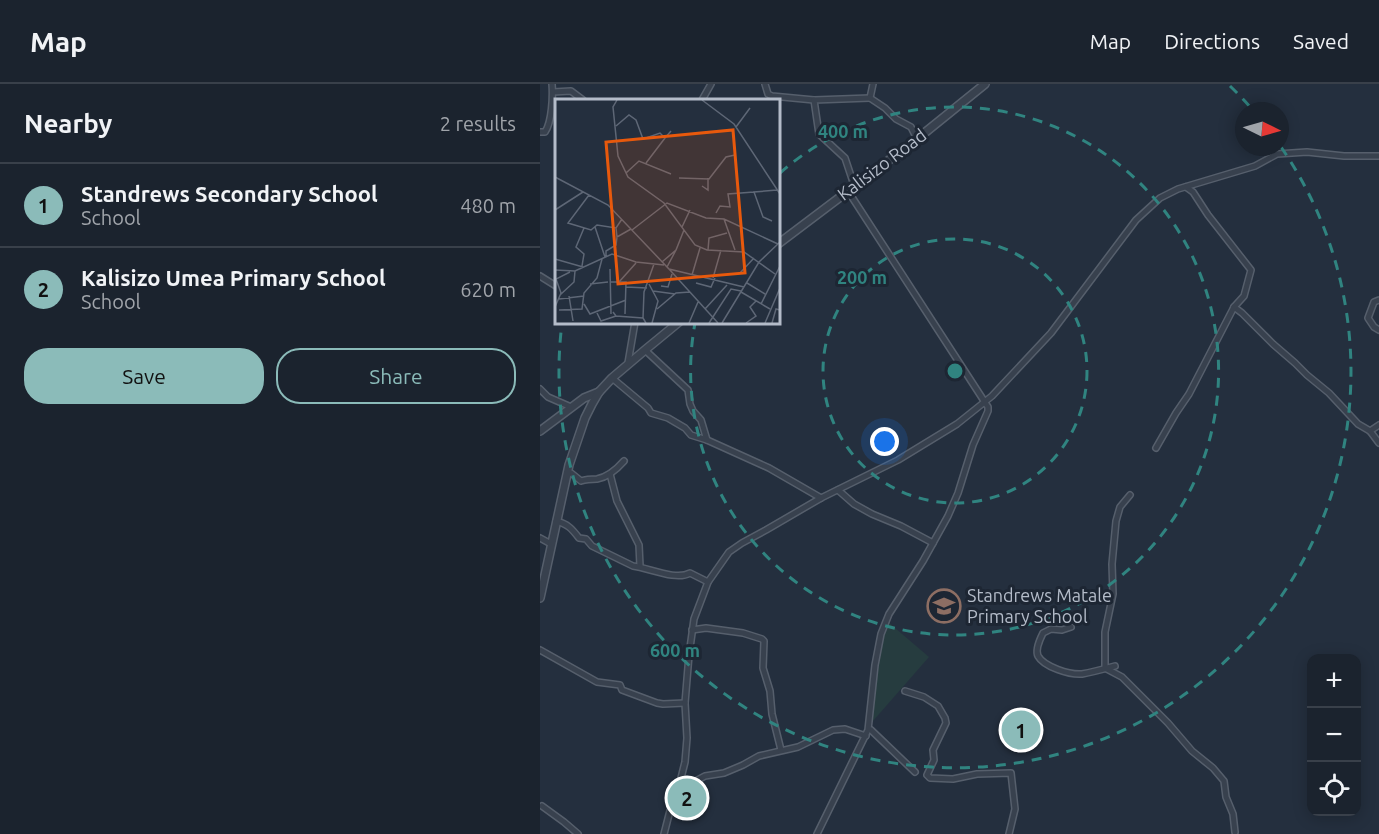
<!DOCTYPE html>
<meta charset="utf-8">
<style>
body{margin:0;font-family:Ubuntu,sans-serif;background:#282f3a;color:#f1f3f6}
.controls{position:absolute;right:18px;bottom:18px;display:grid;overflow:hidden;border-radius:12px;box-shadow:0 3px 15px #0003}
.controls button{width:54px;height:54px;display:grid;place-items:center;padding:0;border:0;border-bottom:2px solid #39404a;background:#1b232e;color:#f1f3f6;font:30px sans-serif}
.compass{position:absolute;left:695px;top:18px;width:54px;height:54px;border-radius:50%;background:#1b232e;box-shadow:0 3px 15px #0003;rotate:95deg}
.you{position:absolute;left:345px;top:358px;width:21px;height:21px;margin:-15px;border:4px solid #fff;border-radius:50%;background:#1a73e8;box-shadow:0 0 0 9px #1a73e833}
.badge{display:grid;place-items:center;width:39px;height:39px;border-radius:50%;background:#8bbbb9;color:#111;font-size:20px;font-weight:700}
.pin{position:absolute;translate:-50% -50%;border:3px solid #fff;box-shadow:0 2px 6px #0006}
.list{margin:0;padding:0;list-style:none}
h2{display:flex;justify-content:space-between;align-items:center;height:78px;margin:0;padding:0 24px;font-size:26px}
h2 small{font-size:20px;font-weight:400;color:#a0a4aa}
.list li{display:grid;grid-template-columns:39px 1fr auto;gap:18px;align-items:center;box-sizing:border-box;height:84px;padding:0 24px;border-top:2px solid #39404a}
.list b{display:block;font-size:22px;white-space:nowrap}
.list p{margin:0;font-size:20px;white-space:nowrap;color:#a0a4aa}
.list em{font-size:20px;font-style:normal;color:#a0a4aa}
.actions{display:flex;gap:12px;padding:18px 24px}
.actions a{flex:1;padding:14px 0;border:2px solid #8bbbb9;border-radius:24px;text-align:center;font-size:21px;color:#8bbbb9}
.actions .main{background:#8bbbb9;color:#111}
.icon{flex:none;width:33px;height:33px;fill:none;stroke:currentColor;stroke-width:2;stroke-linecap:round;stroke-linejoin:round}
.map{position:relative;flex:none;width:839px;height:750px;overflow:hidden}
header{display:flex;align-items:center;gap:36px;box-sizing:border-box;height:84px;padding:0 30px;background:#1b232e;border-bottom:2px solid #39404a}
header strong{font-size:28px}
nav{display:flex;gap:33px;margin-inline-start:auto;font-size:21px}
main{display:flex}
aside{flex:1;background:#1b232e}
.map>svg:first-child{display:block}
.green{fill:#263c3f}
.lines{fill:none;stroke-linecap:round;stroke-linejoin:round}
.minor-casing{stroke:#565f6c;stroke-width:8}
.tertiary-casing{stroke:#565f6c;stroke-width:10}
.minor{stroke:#38414e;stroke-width:5}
.tertiary{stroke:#38414e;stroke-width:7}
.ring{fill:none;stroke:#308480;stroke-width:3;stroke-dasharray:10 8}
.labels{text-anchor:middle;stroke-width:6;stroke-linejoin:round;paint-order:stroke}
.street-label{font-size:18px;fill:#b4bcc9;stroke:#1d2633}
.poi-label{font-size:18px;fill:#b4bcc9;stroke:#1d2633;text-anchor:start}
.inset-road{fill:none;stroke:#5e6776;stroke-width:1.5}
.view{fill:#e8590c;fill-opacity:0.15;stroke:#e8590c;stroke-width:3}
.inset-edge{fill:none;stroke:#b4bcc9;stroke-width:3}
.centre{fill:#308480;stroke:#1d2633;stroke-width:3}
.ring-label{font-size:18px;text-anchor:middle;font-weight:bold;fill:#308480;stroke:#1d2633;stroke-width:6;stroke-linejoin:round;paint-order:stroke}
</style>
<header>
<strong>Map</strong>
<nav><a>Map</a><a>Directions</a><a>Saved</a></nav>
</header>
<main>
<aside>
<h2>Nearby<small>2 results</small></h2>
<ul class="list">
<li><span class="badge">1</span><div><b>Standrews Secondary School</b><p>School</p></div><em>480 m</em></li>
<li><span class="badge">2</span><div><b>Kalisizo Umea Primary School</b><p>School</p></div><em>620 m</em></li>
</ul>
<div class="actions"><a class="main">Save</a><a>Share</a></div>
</aside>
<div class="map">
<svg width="839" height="750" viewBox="0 0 839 750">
<rect width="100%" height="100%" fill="#242f3e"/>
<path class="green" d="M348 538 389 573 333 637 331 636V631C335 600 335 566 348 538Z"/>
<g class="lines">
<g class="minor-casing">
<g id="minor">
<polyline points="225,0 228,10 232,12 274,16"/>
<polyline points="333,0 330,14 345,24 356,35 371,43 377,55"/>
<polyline points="13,8 31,7 43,16"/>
<polyline points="162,16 171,0"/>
<path d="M0 48H5C12 38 13 12 12 0"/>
<polyline points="314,101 305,74 279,50 274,16 330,14"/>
<polyline points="0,192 16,202"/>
<polyline points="839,216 834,218 828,234 834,243 839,246"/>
<polyline points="694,223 702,229 733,260 755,279 767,291 789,309 818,340 830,347"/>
<polyline points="105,266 148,306 150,320 153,327 161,336 167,356 229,384 281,414"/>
<polyline points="88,279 95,238"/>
<polyline points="72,294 108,324 111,329 128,334 145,344 151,351 167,356"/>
<polyline points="0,305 8,313 31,323"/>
<polyline points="839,341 830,347 839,359"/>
<polyline points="616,364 636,329 649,310 694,223 704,212 711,186 668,131 653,108 646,103"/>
<path d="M27 389H31L41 397C47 395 51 395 57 395 68 393 77 385 84 377"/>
<polyline points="70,390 77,417 99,461 100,482"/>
<polyline points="298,406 314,420 332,430 361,442 393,459"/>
<polyline points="590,411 580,423 576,437 572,480 573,510 565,548 565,584 582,593 628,639 652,667 673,684 684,697 686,713 693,730 695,748"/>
<path d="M16 437C28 440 32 445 39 454L46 455 52 462 93 482C109 484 136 497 150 489L168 498"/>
<polyline points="0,454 11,460"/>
<path d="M531 543 522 546 511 545 503 549C500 555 495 566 498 572 504 583 530 591 542 590 553 588 564 585 575 582"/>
<polyline points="152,546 166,544 203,549 222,555 224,557 223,584 230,607 232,630 241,666"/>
<polyline points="0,566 57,598 80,601 82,606 117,619 123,620 145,619"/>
<polyline points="365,607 384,613 398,622 405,634 406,639 393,666 394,676 387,691 390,694 413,695 437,690 471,689 475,725 469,750"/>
<polyline points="331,646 375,688"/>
<polyline points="139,702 150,700 165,692 184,689 203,681 219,672 258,663 293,646 305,645 326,652"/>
<polyline points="2,722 24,738 38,750"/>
<polyline points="124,750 135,707 139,702 145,678 147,654 145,619 149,571 154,535 168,498 189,468 202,459 226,446 281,414 358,376 417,340 452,312 511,249 596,136 620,114 638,105 715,82 737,70 767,68 804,72 839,72"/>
<polyline points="277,750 328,646 335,581 341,550 349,530 383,477 408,432 418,409 433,361 448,327 448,323 308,107"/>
</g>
</g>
<g class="tertiary-casing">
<g id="tertiary">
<polyline points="238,160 377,55 445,0"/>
<polyline points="0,347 44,314 59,308"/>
<polyline points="0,514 29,381 45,334 52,320 59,308 72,294 105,266 139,238"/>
</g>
</g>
<use href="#minor" class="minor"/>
<use href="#tertiary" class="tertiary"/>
</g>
<g class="ring">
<circle cx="415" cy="287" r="132"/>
<path d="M240 89A264 264 0 1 1 155 239"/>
<path d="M690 2A396 396 0 0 1 712 25M741 63A396 396 0 1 1 22 239"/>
</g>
<defs>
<g id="school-ring" transform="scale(1.725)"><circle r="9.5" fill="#1d2633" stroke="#8d6e63" stroke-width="1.5"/><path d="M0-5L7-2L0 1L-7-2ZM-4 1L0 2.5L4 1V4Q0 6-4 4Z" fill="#8d6e63"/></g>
</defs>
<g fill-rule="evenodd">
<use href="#school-ring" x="404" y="522"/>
</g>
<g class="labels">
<g class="street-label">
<text transform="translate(342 81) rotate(-37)" y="6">Kalisizo Road</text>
</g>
<g class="poi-label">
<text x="427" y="518">Standrews Matale<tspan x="427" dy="21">Primary School</tspan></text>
</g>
</g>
<g transform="translate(15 15)">
<rect width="225" height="225" fill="#242f3e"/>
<path class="inset-road" d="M62 1 58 8 63 57 73 78 109 104 140 146 152 151 189 153 220 175M147 1 179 25 225 95M61 27 74 16 81 21 88 40 105 34 110 39 116 32M181 28 195 9M91 64 110 39M71 74 84 62 116 75M0 78 53 106 114 170 189 188M124 79 154 80 171 58 180 56M147 87 153 91V79M34 96 13 124 36 131 42 126 61 129 67 120M0 111 28 93M161 114 165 107 175 108 173 95 199 93M169 120 180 151M217 122 208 118 199 93 222 91M40 128 50 158M127 128 135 111M61 129 62 138 76 130M77 131 112 104 151 119 169 120 223 145M153 151 154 139 172 134M51 158V152L61 146 62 138M0 160 28 168M107 163 121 151 129 131M27 167 29 155 21 148 29 129M112 168 121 151M55 170 56 215M114 170 163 224M0 171 20 172 57 155 81 163 109 166M185 174 199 159M137 176 145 149M158 179 166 151M56 183H71L70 215M64 183 81 164M141 184 156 188 160 179M192 184 210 195M35 185 53 183M94 185 103 202 97 224M106 187 113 188 117 175M71 188 92 189M98 192 120 195M186 193 215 210M5 196 19 183 20 172M14 197 18 222M4 200 29 197M29 205 35 215 71 201M206 205 225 167M0 208 6 194 1 180 15 173M102 210 121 194 135 193M150 210 172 186M4 211 27 210 29 194 42 179 47 160M58 213 61 217 88 219M42 214 46 222 61 217M91 224 88 219 89 193 99 165M134 224 143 203M154 224 176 190 186 192M167 224 204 163 225 143M191 224 201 217 195 208 201 202M210 224 225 189M217 224 221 210 225 211"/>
<path class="view" d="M178 31 190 174 63 185 51 43Z"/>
<rect width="225" height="225" class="inset-edge"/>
</g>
<circle cx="415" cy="287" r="9" class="centre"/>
<g class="ring-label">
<text x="303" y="54">400 m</text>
<text x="322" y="200">200 m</text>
<text x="135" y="573">600 m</text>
</g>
</svg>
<div class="controls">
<button>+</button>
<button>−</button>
<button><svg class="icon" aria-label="locate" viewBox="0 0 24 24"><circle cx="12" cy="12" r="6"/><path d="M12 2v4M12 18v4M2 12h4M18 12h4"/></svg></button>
</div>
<svg class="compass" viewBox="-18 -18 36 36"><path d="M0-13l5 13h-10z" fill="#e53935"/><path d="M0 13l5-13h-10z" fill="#a0a4aa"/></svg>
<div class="you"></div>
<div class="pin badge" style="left:481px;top:646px">1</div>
<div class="pin badge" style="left:147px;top:714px">2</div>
</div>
</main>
